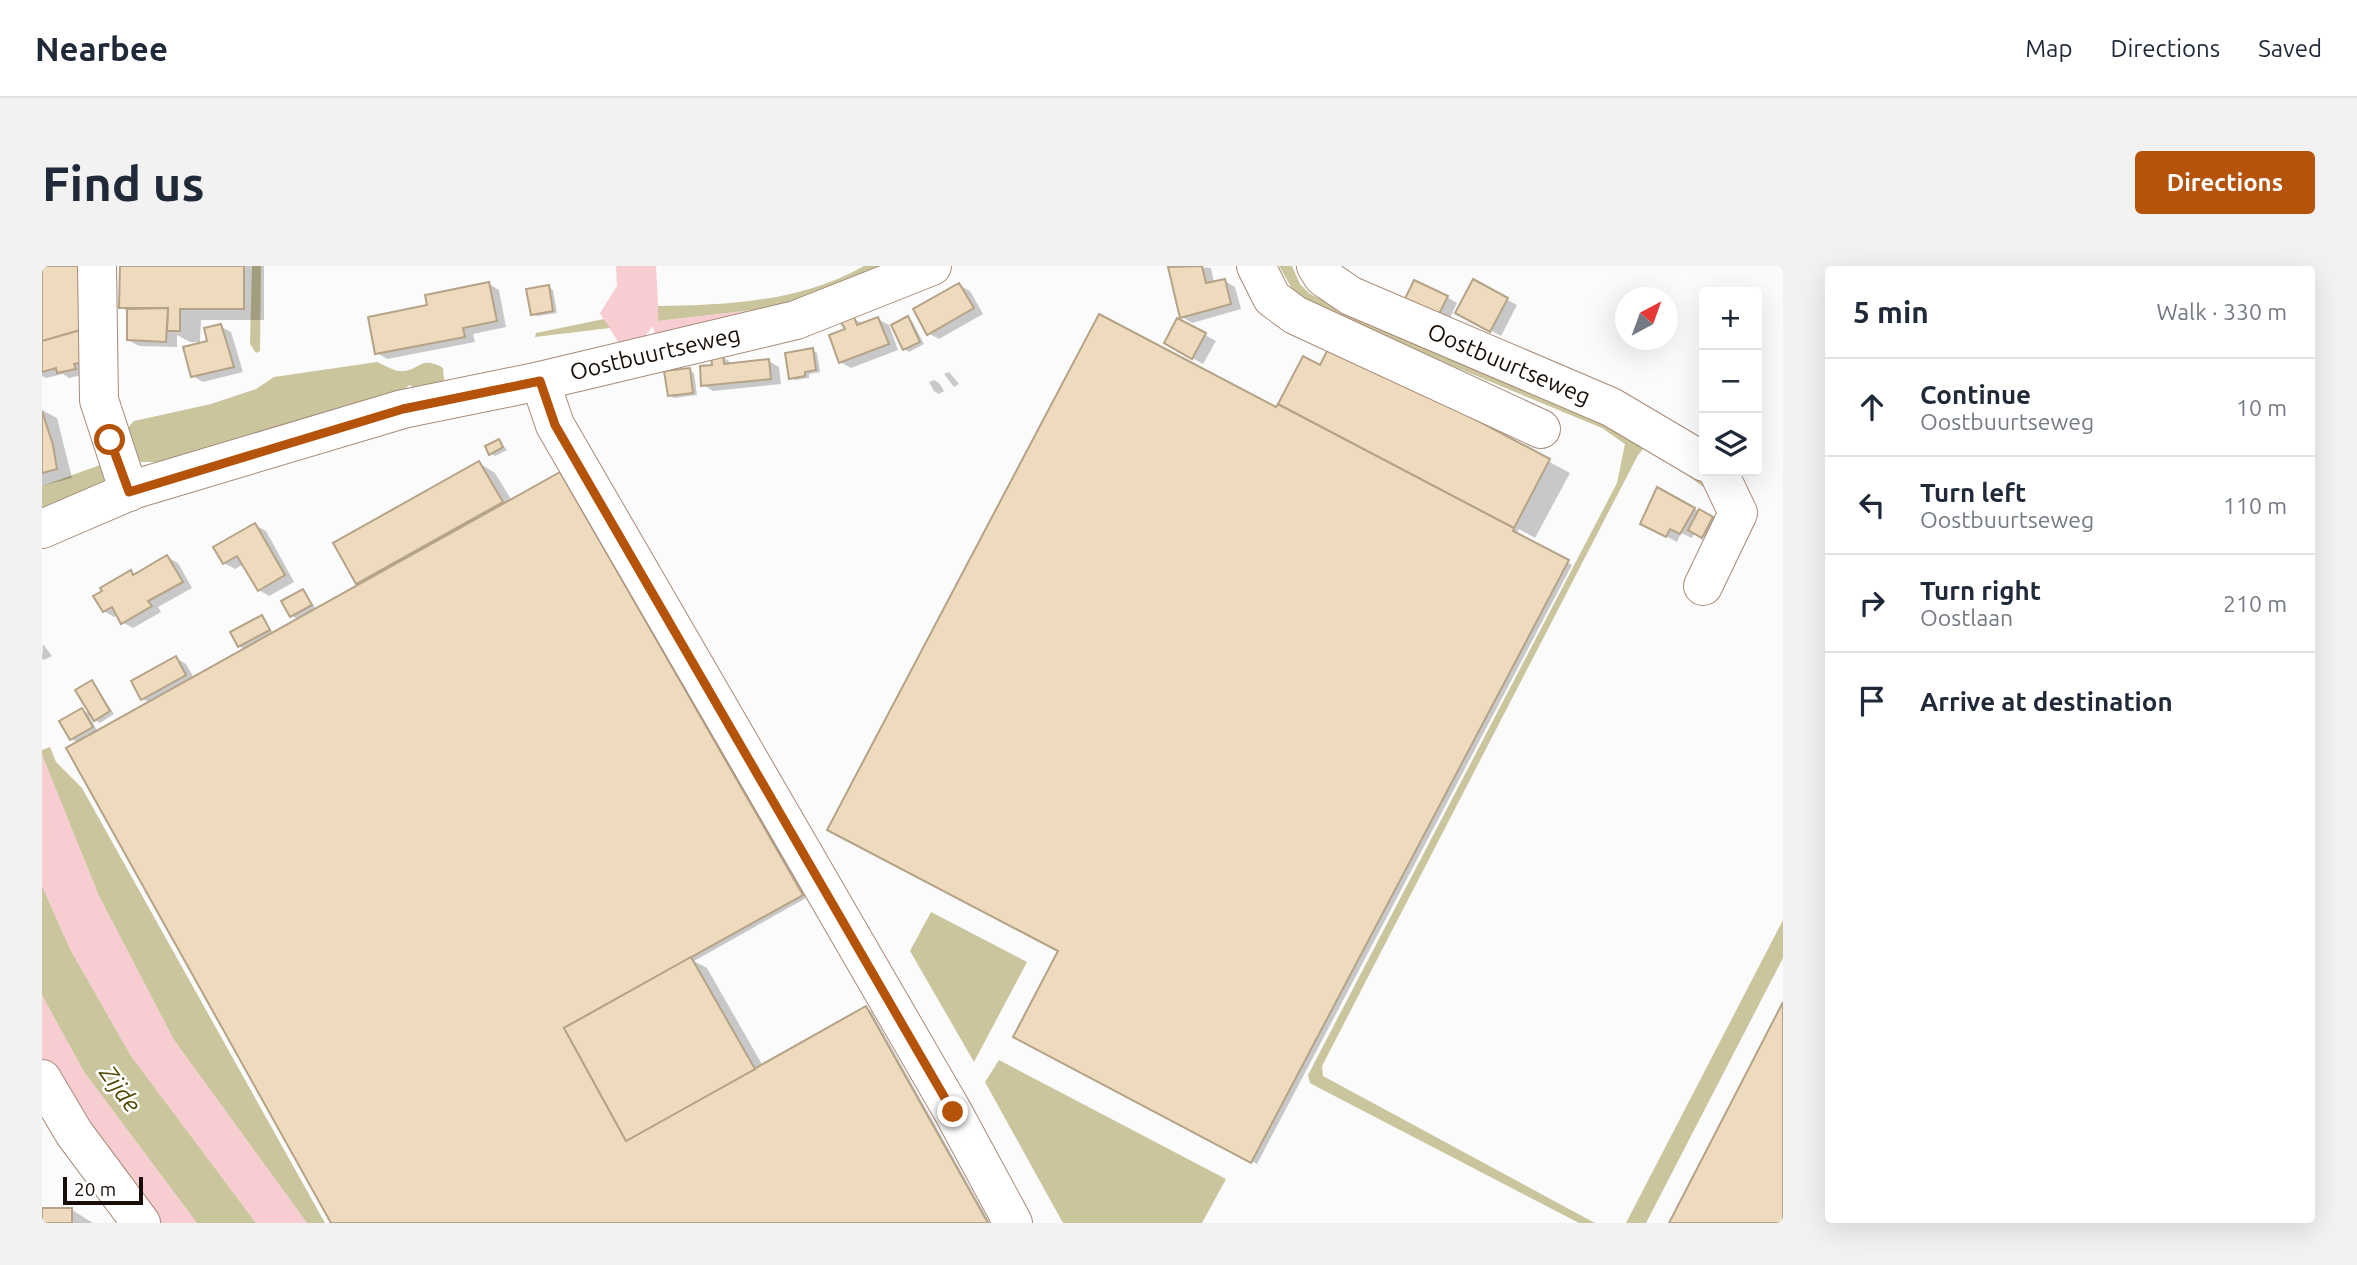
<!DOCTYPE html>
<meta charset="utf-8">
<style>
body{margin:0;font-family:Ubuntu,sans-serif;background:#f2f2f3;color:#1f2937}
.controls{position:absolute;right:21px;top:21px;display:grid;overflow:hidden;border-radius:7px;box-shadow:0 7px 28px #0002}
.controls button{width:63px;height:63px;display:grid;place-items:center;padding:0;border:0;border-bottom:2px solid #e0e1e3;background:#fff;color:#1f2937;font:35px sans-serif}
.compass{position:absolute;left:1573px;top:21px;width:63px;height:63px;border-radius:50%;background:#fff;box-shadow:0 7px 28px #0002;rotate:41deg}
.scale{position:absolute;left:21px;bottom:18px;width:80px;box-sizing:border-box;padding-left:7px;border:4px solid #180e07;border-top:0;font-size:19px;line-height:24px;white-space:nowrap;color:#180e07;-webkit-text-stroke:5px #fff;paint-order:stroke}
.stop{position:absolute;width:21px;height:21px;margin:-16px;border:5px solid #b45309;border-radius:50%;background:#fff}
.stop.end{background:#b45309;border-color:#fff;box-shadow:0 2px 7px #0008}
.list{margin:0;padding:0;list-style:none}
h2{display:flex;justify-content:space-between;align-items:center;height:91px;margin:0;padding:0 28px;font-size:30px}
h2 small{font-size:23px;font-weight:400;color:#747a83}
.list li{display:grid;grid-template-columns:46px 1fr auto;gap:21px;align-items:center;box-sizing:border-box;height:98px;padding:0 28px;border-top:2px solid #e0e1e3}
.list b{display:block;font-size:26px;white-space:nowrap}
.list p{margin:0;font-size:23px;white-space:nowrap;color:#747a83}
.list em{font-size:23px;font-style:normal;color:#747a83}
.icon{flex:none;width:38px;height:38px;fill:none;stroke:currentColor;stroke-width:2;stroke-linecap:round;stroke-linejoin:round}
.map{position:relative;flex:none;width:1741px;height:957px;overflow:hidden;border-radius:7px}
header{display:flex;align-items:center;gap:42px;box-sizing:border-box;height:98px;padding:0 35px;background:#fff;border-bottom:2px solid #e0e1e3}
header strong{font-size:33px}
nav{display:flex;gap:38px;margin-inline-start:auto;font-size:24px}
.intro{display:flex;align-items:center;justify-content:space-between;box-sizing:border-box;height:168px;padding:0 42px}
h1{margin:0;font-size:49px}
.button{padding:18px 32px;border-radius:7px;background:#b45309;color:#fff;font-size:24px;font-weight:700}
main{display:flex;gap:42px;padding:0 42px}
aside{flex:1;background:#fff;border-radius:7px;box-shadow:0 7px 28px #0002}
.map>svg:first-child{display:block}
.green{fill:#f8cdd2}
.water{fill:#cac59d}
.shadow{fill:#0003}
.building{fill:#eedbbe;stroke:#b5a387;stroke-width:2}
.lines{fill:none;stroke-linecap:round;stroke-linejoin:round}
.minor-casing{stroke:#a78b78;stroke-width:40}
.minor{stroke:#fff;stroke-width:38}
.route{stroke:#b45309;stroke-width:9}
.labels{text-anchor:middle;stroke-width:5;stroke-linejoin:round;paint-order:stroke}
.street-label{font-size:23px;fill:#180e07;stroke:#fff}
.water-label{font-size:24px;font-style:italic;fill:#524900;stroke:#fff}
</style>
<header>
<strong>Nearbee</strong>
<nav><a>Map</a><a>Directions</a><a>Saved</a></nav>
</header>
<div class="intro"><h1>Find us</h1><a class="button">Directions</a></div>
<main>
<div class="map">
<svg width="1741" height="957" viewBox="0 0 1741 957">
<rect width="100%" height="100%" fill="#fbfbfb"/>
<g class="green">
<polygon points="574,0 614,0 617,55 711,44 758,35 615,78 611,60 600,74 576,76 558,47 575,20"/>
<polygon points="0,489 57,630 132,774 265,957 214,957 89,790 28,683 0,620"/>
<polygon points="0,729 42,806 155,957 108,957 0,804"/>
</g>
<g class="water">
<polygon points="210,0 219,0 218,85 214,87 208,78"/>
<path d="M822 0H844L758 35 711 44 616 55V40C687 39 758 36 822 0Z"/>
<polygon points="1237,0 1250,0 1258,18 1268,28 1371,75 1569,153 1664,208 1674,230 1610,184 1603,181 1596,189 1280,800 1281,810 1553,957 1537,957 1281,824 1268,817 1266,809 1575,217 1583,178 1560,162 1372,84 1253,28"/>
<polygon points="562,53 568,62 493,71 494,67"/>
<path d="M335 96C342 99 350 104 357 105 377 107 377 88 401 102L402 114C391 125 381 126 367 119L360 127 117 196H99L90 189 85 163 92 155 169 138 214 123 232 111Z"/>
<polygon points="58,199 65,220 0,247 0,220"/>
<polygon points="8,481 14,496 40,522 283,957 265,957 132,774 57,630 0,489 0,484"/>
<polygon points="0,620 28,683 89,790 214,957 155,957 42,806 0,729"/>
<polygon points="889,646 985,696 932,796 868,685"/>
<polygon points="1741,654 1741,692 1604,957 1584,957"/>
<polygon points="957,794 1184,913 1160,957 1021,957 943,816"/>
</g>
<g class="shadow">
<polygon points="0,0 44,108 27,112 21,108 4,112 0,110"/>
<polygon points="79,0 222,0 222,54 159,54 158,76 148,76 135,69 135,81 97,80 86,74 87,46 79,41"/>
<polygon points="1138,0 1169,2 1172,17 1183,15 1193,21 1199,43 1150,57 1140,51 1128,2"/>
<polygon points="1432,16 1475,39 1459,70 1415,46"/>
<polygon points="447,18 457,24 464,61 431,68 433,76 345,93 335,87 387,40"/>
<polygon points="917,19 928,25 941,48 897,73 886,67"/>
<polygon points="507,21 511,24 515,47 495,50 490,48"/>
<polygon points="1405,31 1415,37 1405,59 1373,44"/>
<polygon points="866,52 870,55 882,78 867,86 863,83"/>
<polygon points="812,53 822,58 836,53 847,59 856,84 809,102 798,96 805,64"/>
<polygon points="1136,54 1174,75 1161,98 1124,77"/>
<polygon points="178,60 189,66 201,106 161,116 151,110"/>
<polygon points="1290,79 1528,207 1493,272 1477,263 1474,269 1530,299 1215,898 973,770 1018,685 1235,144 1278,101"/>
<polygon points="771,84 775,87 778,106 767,108 767,112 753,114 748,111"/>
<polygon points="681,91 691,98 727,95 737,101 739,118 671,125 661,119"/>
<polygon points="648,104 652,107 655,129 632,132 627,129"/>
<polygon points="907,106 917,118 912,121 902,108"/>
<polygon points="892,114 897,117 902,125 897,128 892,125 887,116"/>
<polygon points="0,144 15,152 30,212 0,220"/>
<polygon points="457,175 465,184 453,190 448,187"/>
<polygon points="437,197 453,207 470,235 518,208 523,210 764,632 652,695 665,702 721,800 824,742 829,745 948,957 291,957 37,477 29,473 40,444 51,450 50,415 72,448 58,457 47,450 56,466 108,437 101,433 134,392 144,398 152,412 204,384 197,380 220,351 232,368 257,354 250,350 261,325 275,344 319,319 315,317"/>
<polygon points="1615,223 1675,255 1665,273 1653,266 1650,272 1639,267 1635,276 1600,257"/>
<polygon points="213,259 224,265 252,316 227,330 217,324 202,298 193,303 182,297"/>
<polygon points="125,291 136,297 150,322 116,341 119,346 91,362 80,356 76,349 72,351 62,345 89,306 94,309"/>
<polygon points="1,378 10,390 2,394 0,393"/>
<polygon points="0,943 30,944 51,957 0,957"/>
</g>
<g class="building">
<polygon points="0,0 48,0 46,62 0,75"/>
<polygon points="78,0 202,0 202,43 138,43 138,65 125,65 126,42 77,42"/>
<polygon points="1160,0 1164,17 1183,13 1189,38 1138,52 1126,1"/>
<polygon points="1431,13 1466,32 1448,66 1413,47"/>
<polygon points="1372,14 1406,30 1394,54 1360,39"/>
<polygon points="447,16 455,55 421,62 423,71 333,88 326,51 385,39 383,29"/>
<polygon points="917,17 932,42 885,69 871,43"/>
<polygon points="507,19 511,45 489,49 484,23"/>
<polygon points="126,42 124,76 85,74 85,43"/>
<polygon points="1057,48 1234,141 1236,138 1472,262 1471,265 1527,294 1209,897 971,771 1016,685 785,564"/>
<polygon points="866,50 878,76 861,84 849,59"/>
<polygon points="812,51 815,59 836,51 847,78 797,97 787,69 803,63 799,56"/>
<polygon points="1135,52 1164,67 1150,93 1122,77"/>
<polygon points="179,58 192,101 149,111 141,81 165,75 162,62"/>
<polygon points="46,62 54,93 32,98 34,103 15,107 14,102 0,106 0,75"/>
<polygon points="1289,77 1508,193 1472,262 1236,138 1261,90 1278,99"/>
<polygon points="771,82 774,104 763,106 763,110 747,113 743,87"/>
<polygon points="681,89 682,98 727,93 729,113 659,120 658,100 670,99 669,90"/>
<polygon points="648,102 651,127 626,130 622,105"/>
<polygon points="0,145 11,179 15,203 0,207"/>
<polygon points="457,173 461,181 447,189 443,180"/>
<polygon points="437,195 461,236 314,318 291,277"/>
<polygon points="518,206 761,629 522,762 584,875 824,740 946,957 289,957 24,482"/>
<polygon points="1615,221 1653,242 1638,268 1628,263 1624,271 1598,258"/>
<polygon points="1657,243 1671,251 1660,272 1646,264"/>
<polygon points="213,257 243,309 216,325 195,290 181,298 171,281"/>
<polygon points="125,289 141,316 106,335 110,340 79,358 70,341 61,346 51,330 60,325 58,322 89,304 91,309"/>
<polygon points="261,323 270,339 248,351 239,335"/>
<polygon points="220,349 228,364 196,381 188,366"/>
<polygon points="134,390 144,409 99,434 89,415"/>
<polygon points="50,414 68,445 52,455 33,424"/>
<polygon points="40,442 51,461 28,474 17,455"/>
<polygon points="649,691 713,803 584,875 522,762"/>
<polygon points="1741,736 1741,957 1627,957"/>
<rect x="0" y="942" width="30" height="15"/>
</g>
<g class="lines">
<g class="minor-casing">
<g id="minor">
<polyline points="55,0 57,134 87,226"/>
<polyline points="1214,0 1230,32 1253,49 1499,163"/>
<polyline points="1274,0 1281,11 1309,30 1569,141 1662,196"/>
<polyline points="498,115 513,159 911,846 971,957"/>
<polyline points="0,263 93,223 361,143 498,115 754,54 890,0"/>
<polyline points="1661,320 1696,247 1676,205"/>
<polyline points="0,813 32,867 99,957"/>
</g>
</g>
<use href="#minor" class="minor"/>
</g>
<g class="lines">
<polyline class="route" points="68,174 87,226 361,143 498,115 513,159 911,846"/>
</g>
<g class="labels">
<g class="street-label">
<text transform="translate(613 87) rotate(-13)" y="8">Oostbuurtseweg</text>
<text transform="translate(1467 98) rotate(23)" y="8">Oostbuurtseweg</text>
</g>
<g class="water-label">
<text transform="translate(78 823) rotate(54)" y="8">Zijde</text>
</g>
</g>
</svg>
<div class="controls">
<button>+</button>
<button>−</button>
<button><svg class="icon" aria-label="layers" viewBox="0 0 24 24"><path d="M12 4l9 5-9 5-9-5zM3 14l9 5 9-5"/></svg></button>
</div>
<svg class="compass" viewBox="-18 -18 36 36"><path d="M0-13l5 13h-10z" fill="#e53935"/><path d="M0 13l5-13h-10z" fill="#747a83"/></svg>
<div class="scale">20 m</div>
<div class="stop" style="left:68px;top:174px"></div>
<div class="stop end" style="left:911px;top:846px"></div>
</div>
<aside>
<h2>5 min<small>Walk · 330 m</small></h2>
<ul class="list">
<li><svg class="icon" aria-label="ahead" viewBox="0 0 24 24"><path d="M12 20V5M6 11l6-6 6 6"/></svg><div><b>Continue</b><p>Oostbuurtseweg</p></div><em>10 m</em></li>
<li><svg class="icon" aria-label="left" viewBox="0 0 24 24"><path d="M17 20v-9H6M10 6l-5 5 5 5"/></svg><div><b>Turn left</b><p>Oostbuurtseweg</p></div><em>110 m</em></li>
<li><svg class="icon" aria-label="right" viewBox="0 0 24 24"><path d="M7 20v-9h11M14 6l5 5-5 5"/></svg><div><b>Turn right</b><p>Oostlaan</p></div><em>210 m</em></li>
<li><svg class="icon" aria-label="arrive" viewBox="0 0 24 24"><path d="M6 21V4h12l-3 4 3 4H6"/></svg><div><b>Arrive at destination</b></div></li>
</ul>
</aside>
</main>
